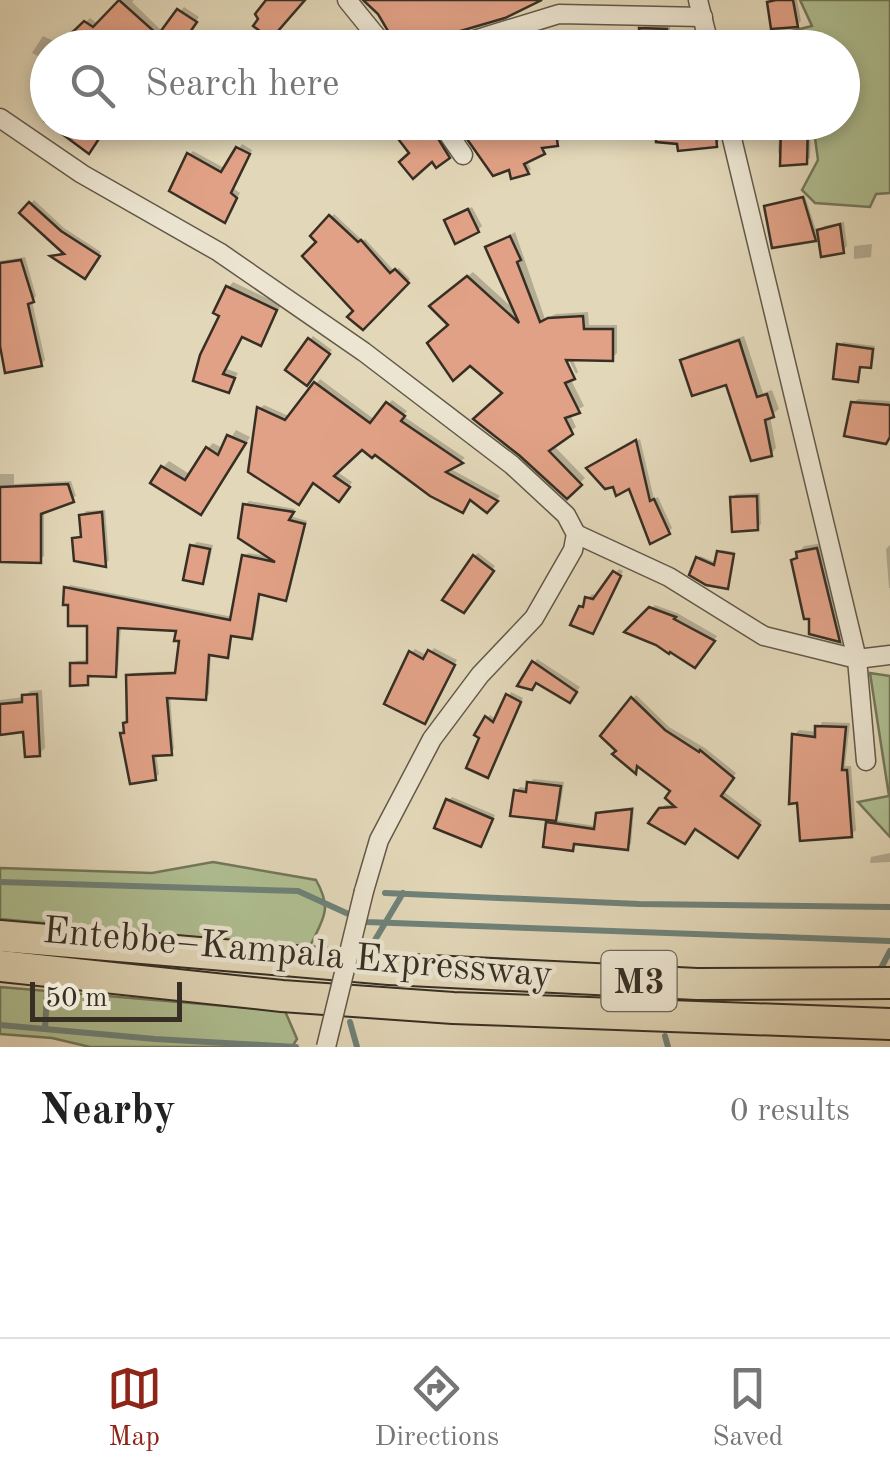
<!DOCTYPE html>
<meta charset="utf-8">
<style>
body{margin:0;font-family:"Old Standard TT",serif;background:#f6f6f6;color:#222}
.scale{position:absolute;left:30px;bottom:25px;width:152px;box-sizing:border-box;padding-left:10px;border:5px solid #372f24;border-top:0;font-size:28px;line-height:35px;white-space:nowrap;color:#372f24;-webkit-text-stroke:8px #ece5d1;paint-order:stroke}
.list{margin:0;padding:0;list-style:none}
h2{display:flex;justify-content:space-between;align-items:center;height:130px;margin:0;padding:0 40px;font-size:42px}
h2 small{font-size:32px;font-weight:400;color:#767676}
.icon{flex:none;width:55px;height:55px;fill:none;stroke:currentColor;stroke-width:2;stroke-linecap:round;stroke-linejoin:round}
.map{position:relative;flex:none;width:890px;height:1047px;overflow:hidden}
.search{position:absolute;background:#fff;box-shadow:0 5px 15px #0003;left:30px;right:30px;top:30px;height:110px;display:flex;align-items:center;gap:25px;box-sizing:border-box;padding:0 35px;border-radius:55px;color:#767676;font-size:38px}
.sheet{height:290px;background:#fff}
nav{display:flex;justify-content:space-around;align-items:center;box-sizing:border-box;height:140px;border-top:2px solid #e0e0e0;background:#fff;font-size:28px;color:#767676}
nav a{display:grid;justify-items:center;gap:5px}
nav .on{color:#8f2418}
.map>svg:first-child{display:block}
.green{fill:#afbf92;stroke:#73775b;stroke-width:2.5}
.shadow{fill:#0003}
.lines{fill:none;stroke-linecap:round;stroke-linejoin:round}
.stream{stroke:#6f827a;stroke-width:6}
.building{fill:#e1a186;stroke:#372f24;stroke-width:2.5}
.street-casing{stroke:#625949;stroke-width:21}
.highway-casing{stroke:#372f24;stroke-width:34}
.street{stroke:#ece5d1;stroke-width:18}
.highway{stroke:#e2d7b8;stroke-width:30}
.street-bridge-casing{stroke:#625949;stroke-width:21;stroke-linecap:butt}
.street-bridge{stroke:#ece5d1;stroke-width:18}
.labels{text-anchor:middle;stroke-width:9;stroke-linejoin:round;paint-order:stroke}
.shield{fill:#ece5d1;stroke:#6d6658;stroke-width:2.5}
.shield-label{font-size:35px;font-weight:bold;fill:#372f24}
.street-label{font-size:38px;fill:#372f24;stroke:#ece5d1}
</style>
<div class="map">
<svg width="890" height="1047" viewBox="0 0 890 1047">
<rect width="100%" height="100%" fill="#e2d7b8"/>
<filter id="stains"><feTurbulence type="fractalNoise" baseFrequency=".002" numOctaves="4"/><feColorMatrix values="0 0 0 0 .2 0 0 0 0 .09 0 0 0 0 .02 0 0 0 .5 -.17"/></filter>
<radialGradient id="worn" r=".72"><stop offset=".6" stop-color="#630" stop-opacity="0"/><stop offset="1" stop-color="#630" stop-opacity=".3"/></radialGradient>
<g class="green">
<polygon points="800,0 890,0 890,193 876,194 870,207 815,203 802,190 818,160 813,123 842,122 842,48 762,47 780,34 812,26"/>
<polygon points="870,673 890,676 890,837 858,802 889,796"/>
<path d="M213 862 316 880C333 910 323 919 309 948L0 919V868L152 873Z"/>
<polygon points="0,987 285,1011 297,1039 292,1047 90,1047 52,1038 0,1034"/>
</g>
<g class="shadow">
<polygon points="122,0 134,0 132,2 163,32 184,7 199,17 178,48 48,48 48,61 32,53 43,36 62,45 90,18 99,25"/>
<polygon points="773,0 797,0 801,21 797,24 770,3"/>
<polygon points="645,25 670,26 671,48 644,48 642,29"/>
<polygon points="529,36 531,48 491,48"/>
<polygon points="406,122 432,122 452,153 448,156 413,153"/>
<polygon points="459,122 557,122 561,140 545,145 543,152 526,160 531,169 528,172 510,167 494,173"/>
<polygon points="642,122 716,122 719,141 715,145 679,142 659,126 643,128"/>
<polygon points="780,122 811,122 810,158 806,161 783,152 778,153"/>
<polygon points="242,144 252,150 234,189 240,193 224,220 189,155 193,151 226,169"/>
<polygon points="805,196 817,233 824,226 844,222 847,246 843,250 820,234 815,239 766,207"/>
<polygon points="34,200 64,228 101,252 85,275 54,255 65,252 22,213"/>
<polygon points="472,207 482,226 478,230 451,217"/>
<polygon points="334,214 363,241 365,239 395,272 399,268 410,279 363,327 319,241 313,236"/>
<polygon points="515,232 545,319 556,314 588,312 589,325 617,325 617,353 612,358 572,358 578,372 576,374 563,348 570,378 584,406 570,414 576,427 553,445 585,478 567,495 505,393 451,325 437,301 473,272 517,312 488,248"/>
<polygon points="872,244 871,257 854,259 854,246"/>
<polygon points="25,257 36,296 32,301 45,360 41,364 0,347 0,261"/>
<polygon points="233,282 281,305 260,343 243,335 227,369 238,373 228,390 202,356 222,315 228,288"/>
<polygon points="313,336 332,350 311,379 310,340"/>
<polygon points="744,336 763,393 772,390 779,409 770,416 776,448 771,454 727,381 683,360 689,355"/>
<polygon points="843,342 875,346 873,362 862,365 857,380 840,346"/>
<polygon points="320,379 375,420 392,400 407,411 403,416 465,458 449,468 500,496 487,510 471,498 361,447 336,471 352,482 343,495 260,408 264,405 291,417"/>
<polygon points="858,399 890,401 890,425 853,403"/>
<polygon points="236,430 250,437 207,506 163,467 169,461 191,475 207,449 213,443 224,449"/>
<polygon points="640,439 654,499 658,497 672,528 668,532 630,486 614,483 593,465"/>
<polygon points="0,474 14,474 14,484 71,481 76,496 44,511 44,556 40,560 0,561"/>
<polygon points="760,493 761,524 757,528 732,498 736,494"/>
<polygon points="249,501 295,509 290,516 307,521 289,595 286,598 261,592 255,633 251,636 233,634 227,655 211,653 209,694 205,698 170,696 174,749 170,752 156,754 159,774 155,778 123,734 130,719 129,676 132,673 177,671 182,639 179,629 121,625 118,671 115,674 90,674 87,683 72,664 76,661 89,660 90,623 67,588 70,585 233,617 245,556 248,553 273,557 245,505"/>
<polygon points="105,510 109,560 106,564 75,538 84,534 82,516 86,511"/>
<polygon points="197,542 213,545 206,577 202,581 192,546"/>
<polygon points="823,543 845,634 839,639 811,616 794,560 804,546"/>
<polygon points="890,545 890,588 889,588 886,549"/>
<polygon points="722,550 735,552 727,586 698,559 700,556 717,563"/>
<polygon points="478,553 495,566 467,606 475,556"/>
<polygon points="619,569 623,571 596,627 581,607 592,594 598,596"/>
<polygon points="655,605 677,613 717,636 699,661 628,631"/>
<polygon points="434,648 457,660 425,721 411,653 415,649 428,656"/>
<polygon points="537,659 580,687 574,696 534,663"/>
<polygon points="42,690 45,748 39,754 26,729 0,732 0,700 24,697 30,691"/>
<polygon points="511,692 523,698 490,771 487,718 490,715 497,720"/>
<polygon points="636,695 669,727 705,748 736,773 723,791 762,821 741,851 661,809 665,805 676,804 674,790 641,766 636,771 604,736"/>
<polygon points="822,722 850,723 845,766 851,766 856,830 851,835 799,801 794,735 799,730 818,732"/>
<polygon points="533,779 564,782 559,815 554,820 597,826 602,811 634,807 631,844 627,847 576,842 572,849 549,823 553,819 516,791 520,787 528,788"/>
<polygon points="452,797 495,815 480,844 448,801"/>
<polygon points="890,853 890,862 870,863 871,857"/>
</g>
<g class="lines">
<g class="stream">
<polyline points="0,882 298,891 366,922 890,941"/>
<polyline points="385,893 639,904 890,907"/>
<polyline points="369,950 403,893"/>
<polyline points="879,972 890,951"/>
<polyline points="350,1022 357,1047"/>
<polyline points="0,1025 155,1039 296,1047"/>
<polyline points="45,1029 47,993"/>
<polyline points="665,1036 668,1047"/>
</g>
</g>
<g class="building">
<polygon points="119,0 158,35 177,9 197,22 179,48 56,48 84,21 93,27"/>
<polygon points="266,0 305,0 271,39 253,26 258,19 255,14"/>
<polygon points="363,0 542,0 505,18 443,36 436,48 398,48 378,14"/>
<polygon points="776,0 793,0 798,27 771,29 767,2"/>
<polygon points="639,28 667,29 668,48 642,48"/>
<polygon points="46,122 110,122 89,154"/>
<polygon points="403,122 428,122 450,158 436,168 432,162 413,179 399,162 409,153 392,131"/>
<polygon points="481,122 554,122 558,146 542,148 545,154 524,164 529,174 511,179 509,170 493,176 462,132"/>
<polygon points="656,122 715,122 717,147 678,151 677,144 656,142"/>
<polygon points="808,123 807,164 780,166 781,125"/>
<polygon points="236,147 250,154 231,193 237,198 225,223 169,191 187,153 221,172"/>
<polygon points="803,197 816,241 772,248 764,206"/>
<polygon points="29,202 61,231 100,256 85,279 50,256 64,254 19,213"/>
<polygon points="468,209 479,232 455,244 444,220"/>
<polygon points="329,215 358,242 361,240 390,273 395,269 409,283 363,330 347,317 353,311 302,256 316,242 310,236"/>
<polygon points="840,224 844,253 821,257 817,230"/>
<polygon points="510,236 521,260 517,262 540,322 548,318 583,316 584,329 613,329 613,361 566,360 575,379 565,383 580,413 565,418 573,434 549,451 582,485 567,499 520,456 473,419 502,393 470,366 453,381 427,343 448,325 429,306 467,276 519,323 485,247"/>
<polygon points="21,260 34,302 28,304 42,366 5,373 0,346 0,263"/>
<polygon points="226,286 277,310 261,346 242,337 223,374 235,378 229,393 193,381 200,355 219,316 213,313"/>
<polygon points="308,338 330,354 307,386 285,370"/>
<polygon points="739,340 757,397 767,394 774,417 765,420 772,456 751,461 726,385 692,396 680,360"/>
<polygon points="837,344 873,349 871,368 860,367 858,382 833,379"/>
<polygon points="314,382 370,423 386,402 405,416 401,421 463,463 446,472 498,501 487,513 470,500 463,513 430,496 375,455 372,458 362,450 334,476 350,487 339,502 313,483 299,505 248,472 257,407 285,420"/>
<polygon points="851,402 890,405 890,437 886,444 844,436"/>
<polygon points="227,435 246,443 201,515 150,483 161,466 185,480 206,447 218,455"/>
<polygon points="636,440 650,501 654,499 670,534 650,544 629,489 616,496 613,487 605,489 586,468"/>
<polygon points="68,484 74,502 41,514 41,563 0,562 0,487"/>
<polygon points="757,496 758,530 732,532 730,497"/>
<polygon points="243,504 294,512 289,520 305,524 286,601 259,594 252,639 231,636 228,658 209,655 206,700 167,698 172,755 153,756 156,780 130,784 120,733 124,733 123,723 127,722 126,675 175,673 179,641 174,641 176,631 118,628 116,677 88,676 88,685 70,686 70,663 87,663 87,626 68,626 68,605 63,605 64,587 230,620 242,555 275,562 238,538"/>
<polygon points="102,512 106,567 74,561 72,538 81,537 79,515"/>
<polygon points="190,545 210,549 203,584 183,580"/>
<polygon points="817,548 840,642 809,634 809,619 804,619 791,560 797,558 796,552"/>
<polygon points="717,551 734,554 728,589 706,585 689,575 696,557 714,565"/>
<polygon points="473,555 494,571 464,613 442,600"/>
<polygon points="613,571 621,576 593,634 570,625 579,606 583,607 585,597 593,599"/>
<polygon points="649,607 676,617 674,619 715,641 695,668 670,652 669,654 656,645 624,632"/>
<polygon points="428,650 455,665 425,724 384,704 409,651 423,659"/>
<polygon points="532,661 577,692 570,703 536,683 532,690 517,686"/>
<polygon points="37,694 40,756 25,757 23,732 0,735 0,704 22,702 22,695"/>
<polygon points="506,694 521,702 488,778 466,768 479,738 474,735 485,716 493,722"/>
<polygon points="631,697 665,730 699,752 700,750 734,778 721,796 760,825 738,858 695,829 685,844 648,823 659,808 675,807 665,798 670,791 637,766 636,774 612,754 616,751 600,736"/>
<polygon points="815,726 846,727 842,770 847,770 852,837 800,841 797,803 789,804 792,734 815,737"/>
<polygon points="527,782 561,786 556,821 510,816 514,790 526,792"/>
<polygon points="446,799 493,819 481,847 434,828"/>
<polygon points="632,809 628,850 574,844 573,851 543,847 546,822 594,829 596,813"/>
</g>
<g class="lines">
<g class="street-casing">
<g id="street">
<polyline points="347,0 386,48"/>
<polyline points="698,0 710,48"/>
<polyline points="448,48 559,14 703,17"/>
<polyline points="0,118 82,174 219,252 364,352 512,465 566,515 576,534 573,550 534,618 480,675 432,739 379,840 364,891"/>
<polyline points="440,122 463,155"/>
<polyline points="728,122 857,659 866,761"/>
<polyline points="576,534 669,577 764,636 857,659 890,655"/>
</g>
</g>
<g class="highway-casing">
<g id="highway">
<polyline points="0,936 389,969 697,984 890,983"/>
<polyline points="0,966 282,996 453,1008 890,1024"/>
</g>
</g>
<use href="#street" class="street"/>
<use href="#highway" class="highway"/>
<g class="street-bridge-casing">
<polyline id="street-bridge" points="326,1047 364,891"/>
</g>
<use href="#street-bridge" class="street-bridge"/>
</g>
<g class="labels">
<rect class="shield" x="601.5" y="951" width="75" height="60" rx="8"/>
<g class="shield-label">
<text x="639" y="993">M3</text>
</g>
<g class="street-label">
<text transform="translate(298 951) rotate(5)" y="13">Entebbe–Kampala Expressway</text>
</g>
</g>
<rect width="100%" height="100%" filter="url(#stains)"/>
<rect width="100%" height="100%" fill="url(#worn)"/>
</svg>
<div class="scale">50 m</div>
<div class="search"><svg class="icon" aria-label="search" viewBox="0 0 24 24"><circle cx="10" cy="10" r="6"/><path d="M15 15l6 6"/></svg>Search here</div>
</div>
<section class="sheet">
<h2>Nearby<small>0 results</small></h2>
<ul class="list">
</ul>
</section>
<nav>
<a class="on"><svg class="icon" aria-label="map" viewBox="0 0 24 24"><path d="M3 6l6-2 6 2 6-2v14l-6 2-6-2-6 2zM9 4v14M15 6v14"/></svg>Map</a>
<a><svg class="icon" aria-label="directions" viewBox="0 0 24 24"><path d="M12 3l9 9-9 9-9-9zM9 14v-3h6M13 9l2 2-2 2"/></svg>Directions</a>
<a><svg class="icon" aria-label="saved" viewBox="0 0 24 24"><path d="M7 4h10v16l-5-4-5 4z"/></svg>Saved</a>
</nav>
